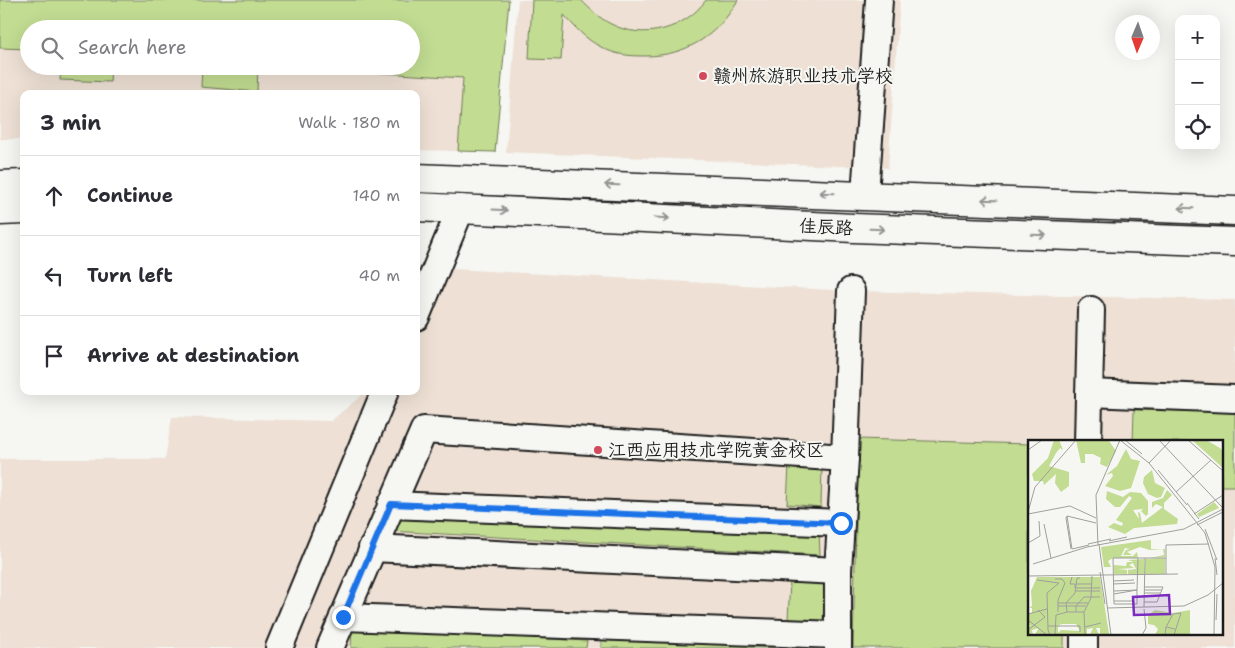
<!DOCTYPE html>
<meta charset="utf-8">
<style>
body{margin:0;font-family:"Shantell Sans","LXGW WenKai TC",sans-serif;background:#f7f7f7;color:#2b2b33}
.controls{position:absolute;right:15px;top:15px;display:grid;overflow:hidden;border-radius:10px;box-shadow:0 5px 20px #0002}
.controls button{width:45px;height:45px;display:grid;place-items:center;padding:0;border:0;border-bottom:1px solid #e1e1e2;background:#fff;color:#2b2b33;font:25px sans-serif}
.compass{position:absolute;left:1115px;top:15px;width:45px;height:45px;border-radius:50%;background:#fff;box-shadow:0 5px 20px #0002;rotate:182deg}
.stop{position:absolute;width:15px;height:15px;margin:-11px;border:4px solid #1a73e8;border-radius:50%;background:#fff}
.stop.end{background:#1a73e8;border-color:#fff;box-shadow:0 1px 5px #0008}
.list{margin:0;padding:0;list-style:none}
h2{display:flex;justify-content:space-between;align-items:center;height:65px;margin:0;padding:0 20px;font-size:21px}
h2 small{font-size:16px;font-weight:400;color:#7c7c81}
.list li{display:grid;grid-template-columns:32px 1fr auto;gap:15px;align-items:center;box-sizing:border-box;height:80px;padding:0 20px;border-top:1px solid #e1e1e2}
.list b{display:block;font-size:19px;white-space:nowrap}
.list em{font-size:16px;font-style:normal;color:#7c7c81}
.icon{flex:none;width:28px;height:28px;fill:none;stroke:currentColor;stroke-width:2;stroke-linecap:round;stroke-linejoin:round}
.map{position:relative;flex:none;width:1235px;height:648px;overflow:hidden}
.search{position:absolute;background:#fff;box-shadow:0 5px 20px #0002;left:20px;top:20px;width:400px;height:55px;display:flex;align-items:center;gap:12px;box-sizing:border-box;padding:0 18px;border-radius:28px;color:#7c7c81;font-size:19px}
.panel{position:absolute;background:#fff;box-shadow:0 5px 20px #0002;left:20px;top:90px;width:400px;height:305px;border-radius:10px}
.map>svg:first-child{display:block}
.built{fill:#eee0d4;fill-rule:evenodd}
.green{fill:#c2dc92;stroke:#6f7c57}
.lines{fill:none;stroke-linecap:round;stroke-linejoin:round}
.minor-casing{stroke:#1c1c1c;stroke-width:30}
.secondary-casing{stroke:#1c1c1c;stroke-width:31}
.minor{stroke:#f6f6f2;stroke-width:26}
.secondary{stroke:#f6f6f2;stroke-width:28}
.oneway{stroke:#949492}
.route{stroke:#1a73e8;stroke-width:6}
.poi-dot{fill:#d1495b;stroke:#f6f6f2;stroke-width:2}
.labels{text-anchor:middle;stroke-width:4;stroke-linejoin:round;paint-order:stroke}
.poi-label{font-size:18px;fill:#1c1c1c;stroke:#f6f6f2;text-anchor:start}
.street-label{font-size:18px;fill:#1c1c1c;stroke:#f6f6f2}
.inset-road{fill:none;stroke:#9f9f9c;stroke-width:1}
.view{fill:#7b2cbf;fill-opacity:0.15;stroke:#7b2cbf;stroke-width:2.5}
.inset-edge{fill:none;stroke:#1c1c1c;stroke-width:2.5}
</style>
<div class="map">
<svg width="1235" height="648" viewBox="0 0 1235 648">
<rect width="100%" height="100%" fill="#f6f6f2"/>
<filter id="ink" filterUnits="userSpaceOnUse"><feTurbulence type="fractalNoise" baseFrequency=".02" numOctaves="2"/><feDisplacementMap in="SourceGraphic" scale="10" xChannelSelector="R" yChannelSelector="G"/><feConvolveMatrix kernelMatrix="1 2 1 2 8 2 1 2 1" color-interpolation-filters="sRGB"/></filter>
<g filter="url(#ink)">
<g class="built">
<path d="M0 0H509L495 152 416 150V94H24V139H0ZM29 29H411V66H29Z"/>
<polygon points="518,0 900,0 888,168 506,152"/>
<path d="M416 267 851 291 1235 300V648H0V459H165L172 417 331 421 362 395 364 391H416ZM1029 442H1221V634H1029Z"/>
</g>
<g class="green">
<polygon points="0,0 509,0 495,152 458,151 463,78 272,66 411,66 411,29 29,29 29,49 0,48"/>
<path d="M532 0H581C590 9 599 18 611 24 644 41 685 29 706 0H738C718 35 687 56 645 56 629 56 615 55 601 47 585 39 575 27 564 15L561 60 529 59Z"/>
<polygon points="61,66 111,66 110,82 60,80"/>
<polygon points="202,66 258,66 257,92 201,87"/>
<polygon points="1134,410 1235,412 1235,486 1221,486 1221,442 1133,442"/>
<polygon points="858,439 1029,444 1029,634 1064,634 1064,648 853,648"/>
<polygon points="789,464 822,465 821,507 787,504"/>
<polygon points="397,513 819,530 820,555 389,531"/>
<polygon points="790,581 825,583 823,621 788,619"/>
<polygon points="352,628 587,641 586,648 351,648"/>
<polygon points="601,639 822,641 822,648 601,648"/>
</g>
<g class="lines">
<g class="minor-casing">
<g id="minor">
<polyline points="865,194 879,0"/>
<polyline points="416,317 461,208"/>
<polyline points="1089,393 1235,399"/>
<polyline points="1088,442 1091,310"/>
<polyline points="391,505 841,523"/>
<polyline points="372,548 838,571"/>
<polyline points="343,617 838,635"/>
<polyline points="279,648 385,391"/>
<polyline points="330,648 424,430 845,458"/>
<polyline points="838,648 838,571 845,458 851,291"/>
<polyline points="1084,648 1084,634"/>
</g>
</g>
<g class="secondary-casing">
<g id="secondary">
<polyline points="416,178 1235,211"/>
<polyline points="0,185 24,184"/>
<polyline points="416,207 854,228 1235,242"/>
<polyline points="0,211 24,210"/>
</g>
</g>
<use href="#minor" class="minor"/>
<use href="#secondary" class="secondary"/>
</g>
<defs><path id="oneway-shaft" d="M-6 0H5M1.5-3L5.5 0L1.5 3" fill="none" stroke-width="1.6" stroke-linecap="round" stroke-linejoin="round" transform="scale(1.25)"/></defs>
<g class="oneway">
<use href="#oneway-shaft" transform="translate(612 185) rotate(-178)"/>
<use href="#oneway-shaft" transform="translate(827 193) rotate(-178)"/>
<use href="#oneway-shaft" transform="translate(989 200) rotate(-178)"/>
<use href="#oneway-shaft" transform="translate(1186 208) rotate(-178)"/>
<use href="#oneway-shaft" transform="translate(500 210) rotate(3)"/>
<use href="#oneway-shaft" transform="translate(662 218) rotate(3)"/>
<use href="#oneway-shaft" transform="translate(877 229) rotate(2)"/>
<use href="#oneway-shaft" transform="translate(1039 235) rotate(2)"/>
</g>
</g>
<g class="lines" filter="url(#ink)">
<polyline class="route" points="343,617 391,504 841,523"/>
</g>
<g class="poi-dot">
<circle cx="703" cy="76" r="5"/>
<circle cx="598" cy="450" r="5"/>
</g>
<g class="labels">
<g class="poi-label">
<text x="713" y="82">赣州旅游职业技术学校</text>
<text x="608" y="456">江西应用技术学院黄金校区</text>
</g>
<g class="street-label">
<text transform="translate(826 227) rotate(3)" y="6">佳辰路</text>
</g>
</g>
<g transform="translate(1028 440)">
<rect width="195" height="195" fill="#f6f6f2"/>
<path d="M26 0H31L35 10 32 8 28 13 21 26 41 32V46L33 52 27 43 28 34 16 45 15 41H6L4 34 20 18ZM48 0 81 1 88 11 79 27 72 24 73 18 65 14H57V23H53ZM164 0H178L192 8 195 12V28ZM98 9 103 19 112 21 103 48 92 51 77 46 85 36 84 33 78 35 89 26ZM124 30 127 43 137 48 133 57 129 58 120 54 115 43 116 37ZM139 50 144 55 136 63V69L150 79 149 84 106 88 97 94 80 87 86 83 94 86 95 83 88 80 104 58 101 56 92 67H87L78 59 79 51 95 57 102 52 113 53 120 61V74L118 76 113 71 115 69 105 70 111 79 110 72 112 73 114 83 135 67 128 64 124 68V62L135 58ZM186 62 191 68 171 77 169 74ZM123 100V109H137V117L122 118 136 115 135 109 122 110 112 107 99 112 104 115H95L98 110 102 109 97 108 93 116H105L109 112 110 118H85L80 121 83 127H76L73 107ZM137 118V134H117V119ZM116 119V134H100V130L108 129 105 123 101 125 106 128 90 129 99 130V134H86V125L98 126 99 122H106L100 120ZM9 137H72L81 194 72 195V188H68L71 195H62L65 188 59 189V195L7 194 11 188 4 190 5 195H0V187L3 185H0V173H4V168H1L4 166 3 151ZM34 184H48L52 191 33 190 30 193V187H33L29 186ZM127 170 145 173 162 170V195H127L130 189 126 185 120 184V175Z" fill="#c2dc92" fill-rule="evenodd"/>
<path class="inset-road" d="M92 0 121 23 177 93 187 127 186 195M97 0 114 14M131 0 194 67M160 0 195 31M0 10 14 0M121 23 143 0M130 30 159 65M148 52 183 20M159 63 171 79M0 72 7 47 48 0M0 74 42 66 68 78M166 74 195 55M39 76 68 83M16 84 23 118M169 85 195 72M177 89 189 120M81 101 99 97M0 103 12 96 11 81M60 104 83 99M71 104 83 195M70 105 68 55 92 0M43 109 38 78 39 76 44 109 61 105M187 118 189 135M5 124 59 107 156 89 195 69M72 132 77 164M138 134V105L181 104M0 136 150 134M44 137 42 144H47V148H72M27 139H34L37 143 30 160V172M9 140 31 143 19 153 20 190 22 195M85 141 106 140M48 144H64M85 144 107 143M116 147H135L129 162H116M116 150H134M47 151H72M86 151 109 150V164M116 153H132M86 154 109 150 110 118M86 161H104M30 163H60M109 164H86L85 118H138M30 166H58M116 167 117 118M79 168 156 166 180 155 195 143M39 172H56M48 172V166L56 157H72M0 174 19 169M0 180 19 195M188 180 189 154M20 186H52V192M57 187 73 183M138 187 145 174 153 173 146 195M0 190 17 177 10 170M27 195 28 175 39 172 38 163 47 153 49 138H52M57 195 56 172 63 158 64 136M92 195H110M114 195 118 188 116 169M137 195 138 187 147 189"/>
<path class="view" d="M141 155 142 174 106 175 105 157Z"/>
<rect width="195" height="195" class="inset-edge"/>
</g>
</svg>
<div class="controls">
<button>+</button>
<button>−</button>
<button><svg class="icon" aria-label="locate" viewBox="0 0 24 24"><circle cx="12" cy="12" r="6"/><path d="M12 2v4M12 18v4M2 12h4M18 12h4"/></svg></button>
</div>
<svg class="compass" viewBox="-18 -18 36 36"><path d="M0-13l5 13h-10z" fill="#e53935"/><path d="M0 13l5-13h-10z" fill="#7c7c81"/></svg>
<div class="stop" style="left:841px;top:523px"></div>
<div class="stop end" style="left:343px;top:617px"></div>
<div class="search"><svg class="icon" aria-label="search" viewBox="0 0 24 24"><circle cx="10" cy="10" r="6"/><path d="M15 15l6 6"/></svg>Search here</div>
<section class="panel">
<h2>3 min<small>Walk · 180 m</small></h2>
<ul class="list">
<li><svg class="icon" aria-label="ahead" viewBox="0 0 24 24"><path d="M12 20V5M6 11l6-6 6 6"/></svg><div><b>Continue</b></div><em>140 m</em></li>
<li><svg class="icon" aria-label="left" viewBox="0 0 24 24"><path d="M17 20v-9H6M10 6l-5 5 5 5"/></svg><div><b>Turn left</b></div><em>40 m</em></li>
<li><svg class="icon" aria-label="arrive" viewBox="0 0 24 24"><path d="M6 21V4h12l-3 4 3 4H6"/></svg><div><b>Arrive at destination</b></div></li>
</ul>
</section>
</div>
